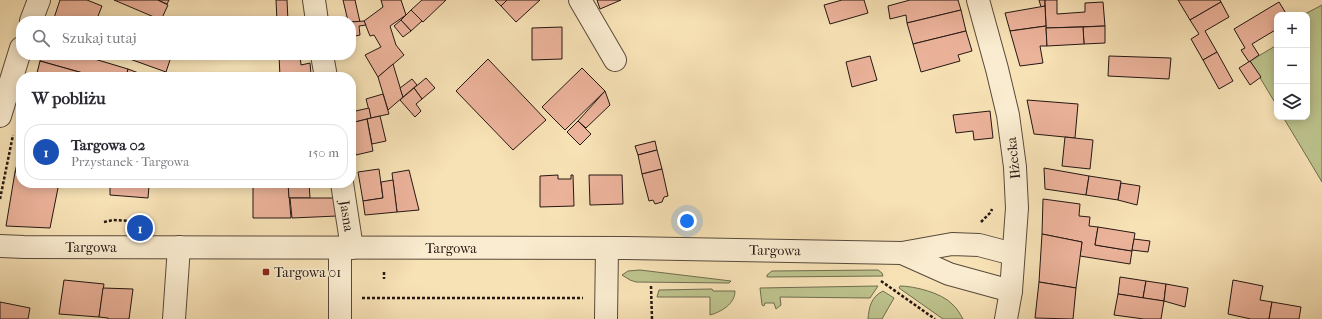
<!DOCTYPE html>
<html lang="pl">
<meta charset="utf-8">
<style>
body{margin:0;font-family:"IM FELL French Canon",serif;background:#f7f7f7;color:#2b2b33}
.controls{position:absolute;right:12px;top:12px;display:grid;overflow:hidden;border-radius:8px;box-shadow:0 2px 10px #0003}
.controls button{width:36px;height:36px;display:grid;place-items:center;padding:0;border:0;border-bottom:1px solid #e1e1e2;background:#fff;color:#2b2b33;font:20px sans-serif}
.you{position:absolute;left:687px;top:221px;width:14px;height:14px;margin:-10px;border:3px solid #fff;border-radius:50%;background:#1a73e8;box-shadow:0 0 0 6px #1a73e833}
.badge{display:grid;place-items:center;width:26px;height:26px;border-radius:50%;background:#8f2418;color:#fff;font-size:13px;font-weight:700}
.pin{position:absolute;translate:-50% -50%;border:2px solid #fff;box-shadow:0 1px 4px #0006}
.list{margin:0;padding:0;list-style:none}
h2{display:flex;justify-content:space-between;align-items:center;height:52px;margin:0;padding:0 16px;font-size:17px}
h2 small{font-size:13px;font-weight:400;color:#7c7c81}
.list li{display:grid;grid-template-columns:26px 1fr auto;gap:12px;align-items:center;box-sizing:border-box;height:56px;margin:0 8px 8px;padding:0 8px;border:1px solid #e1e1e2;border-radius:16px}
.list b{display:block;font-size:15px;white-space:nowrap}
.list p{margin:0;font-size:13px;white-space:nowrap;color:#7c7c81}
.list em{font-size:13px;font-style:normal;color:#7c7c81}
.icon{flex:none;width:22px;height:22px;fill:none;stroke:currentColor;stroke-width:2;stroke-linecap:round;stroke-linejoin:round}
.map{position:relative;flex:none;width:1322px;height:319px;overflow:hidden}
.search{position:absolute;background:#fff;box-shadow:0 2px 10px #0003;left:16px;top:16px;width:340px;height:44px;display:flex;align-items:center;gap:10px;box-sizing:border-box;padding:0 14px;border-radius:16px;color:#7c7c81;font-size:15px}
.panel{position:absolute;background:#fff;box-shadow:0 2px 10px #0003;left:16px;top:72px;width:340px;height:116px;border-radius:16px}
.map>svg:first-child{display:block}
.green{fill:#bdc38d;stroke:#706d50}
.building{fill:#ecb39b;stroke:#241712}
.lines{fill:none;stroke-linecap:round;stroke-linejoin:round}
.minor-casing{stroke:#594a3b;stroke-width:24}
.path{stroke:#241712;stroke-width:2.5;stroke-dasharray:3 2;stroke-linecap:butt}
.minor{stroke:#faecd0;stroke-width:22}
.poi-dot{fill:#8f2418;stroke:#faecd0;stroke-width:1.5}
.labels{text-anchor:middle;stroke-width:3;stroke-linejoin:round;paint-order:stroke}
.street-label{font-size:14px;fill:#241712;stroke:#faecd0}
.poi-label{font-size:14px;fill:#241712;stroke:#faecd0;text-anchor:start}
</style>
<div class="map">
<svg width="1322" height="319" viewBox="0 0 1322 319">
<rect width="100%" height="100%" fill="#f7e2b6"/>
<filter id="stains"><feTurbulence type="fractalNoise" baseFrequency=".005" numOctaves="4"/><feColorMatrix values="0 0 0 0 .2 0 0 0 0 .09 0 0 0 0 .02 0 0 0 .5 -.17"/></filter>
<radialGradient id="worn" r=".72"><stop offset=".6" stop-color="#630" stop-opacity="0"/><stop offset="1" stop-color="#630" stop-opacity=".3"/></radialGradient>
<g class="green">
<polygon points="1322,5 1322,182 1283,117 1307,117 1307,15 1303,15"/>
<polygon points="1277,45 1277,106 1250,61"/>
<polygon points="640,270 731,281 729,283 636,282 630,280 622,275 628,271"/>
<polygon points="878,270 882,273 883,276 767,277 767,275 772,271"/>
<polygon points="878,286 870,298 780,297 781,305 776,309 774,303 765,303 764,306 762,305 760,288"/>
<path d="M900 286C914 286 942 293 952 304 957 308 960 314 963 319H943L899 288Z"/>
<path d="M712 289 713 291H735C735 304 721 312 710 315V297H657L659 290Z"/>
<path d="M883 291 894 298 882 319H868C869 307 871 297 883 291Z"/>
</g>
<g class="building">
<polygon points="60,0 87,0 102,6 96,21 53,21"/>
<polygon points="114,0 158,0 168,5 161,20"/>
<polygon points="158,0 169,0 167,4"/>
<polygon points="276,0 287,0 288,21 277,21"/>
<polygon points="343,0 355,0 360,22 351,22 351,21 348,21"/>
<polygon points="381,0 401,0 406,15 390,26 396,45 404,55 378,77 365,55 381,47 374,35 370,36 364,21 383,7"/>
<polygon points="422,0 446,0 423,22 411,10"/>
<polygon points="495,0 507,0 501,6"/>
<polygon points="507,0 540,0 516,22 501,6"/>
<polygon points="597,0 621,0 600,9"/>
<polygon points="842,0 864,0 868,13 830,24 824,5"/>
<polygon points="910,0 958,0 961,10 907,23 906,15 890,19 888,6"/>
<polygon points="1039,0 1045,0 1045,6 1041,7"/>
<polygon points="1045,0 1057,0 1057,14 1085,12 1085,3 1103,2 1105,26 1046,28"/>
<polygon points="1178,0 1220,0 1221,2 1190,20"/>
<polygon points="1221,2 1229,17 1205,31 1217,52 1203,60 1191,39 1199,34 1190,20"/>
<polygon points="1279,2 1287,15 1277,15 1277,29 1252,44 1259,55 1249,62 1241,50 1245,48 1234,29"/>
<polygon points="1045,6 1046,26 1010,31 1005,13"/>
<polygon points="411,10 422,21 411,31 401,20"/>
<polygon points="961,10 966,31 913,44 907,23"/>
<polygon points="401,20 411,31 403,37 394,26"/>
<polygon points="364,21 366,25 359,26 360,35 351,37 351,22"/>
<polygon points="1046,26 1047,46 1040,46 1043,63 1020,66 1010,31"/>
<polygon points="1105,26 1105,43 1084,44 1083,27"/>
<polygon points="562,27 562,59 532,60 532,28"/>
<polygon points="1083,27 1084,44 1047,46 1046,28"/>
<polygon points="966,31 972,51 958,55 960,61 921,72 913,44"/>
<polygon points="1217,52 1233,81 1219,89 1203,60"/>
<polygon points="42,55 81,55 128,69 126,77 97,77 40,61"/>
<polygon points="128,55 165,55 171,57 166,72 127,58"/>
<polygon points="279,55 300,55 301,65 310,63 311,74 292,77 280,77"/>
<polygon points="870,56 877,80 852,87 846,62"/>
<polygon points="1109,56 1171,58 1169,79 1108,76"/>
<polygon points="488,59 546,120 513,150 456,91"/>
<polygon points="40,61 97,77 36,77"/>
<polygon points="1250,61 1261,77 1250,85 1239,68"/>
<polygon points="393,64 403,97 388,110 378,77"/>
<polygon points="582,68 605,91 565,130 542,107"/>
<polygon points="128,69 149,77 126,77"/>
<polygon points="169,73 178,77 168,77"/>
<polygon points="311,74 312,77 292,77"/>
<polygon points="426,78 435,88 422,99 414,88"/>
<polygon points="412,79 417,85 403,97 400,88"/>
<polygon points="414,88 422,99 416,104 421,111 415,117 400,100"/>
<polygon points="605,91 610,105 586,128 578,121"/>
<polygon points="383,94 389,114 371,118 366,99"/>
<polygon points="1027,100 1078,104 1075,138 1034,134"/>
<polygon points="369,108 371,118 351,123 351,112"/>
<polygon points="990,111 993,138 974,140 973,131 956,133 953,115"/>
<polygon points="380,116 386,141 372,144 367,119"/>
<polygon points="367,119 373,151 356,155 351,131 351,123"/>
<polygon points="578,121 591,134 580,145 567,132"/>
<polygon points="1065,137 1093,140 1090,169 1062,166"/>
<polygon points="655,141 657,150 638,155 635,146"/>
<polygon points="21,147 21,173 15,172"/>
<polygon points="657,150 662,169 642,174 638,155"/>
<polygon points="1044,168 1089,176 1086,195 1045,189"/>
<polygon points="379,169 383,198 363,201 358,172"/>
<polygon points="662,169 668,196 664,197 662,202 655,204 653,200 649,201 642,174"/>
<polygon points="409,170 419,210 397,212 392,173"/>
<polygon points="15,172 21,173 21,183 59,183 50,228 6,226"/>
<polygon points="558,175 558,179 571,179 571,175 573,175 574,206 540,207 540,176"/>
<polygon points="589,175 622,175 623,204 590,205"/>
<polygon points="1089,176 1121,181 1118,200 1086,195"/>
<polygon points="393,180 397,212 365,215 363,201 383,198 381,182"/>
<polygon points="110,183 149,186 148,198 110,195"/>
<polygon points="143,183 168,183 168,187 143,185"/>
<polygon points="253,183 288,183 291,218 253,218"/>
<polygon points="288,183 309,183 310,198 289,198"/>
<polygon points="1121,183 1140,186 1137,205 1118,200"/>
<polygon points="290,198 335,198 337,216 292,218"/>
<polygon points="1043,199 1080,204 1079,216 1090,217 1089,226 1098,227 1095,245 1132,251 1130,264 1080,256 1082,242 1042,234"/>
<polygon points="1098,227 1135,233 1132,251 1095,245"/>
<polygon points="1042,234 1082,242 1076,288 1039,282"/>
<polygon points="1134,239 1150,241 1148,252 1132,250"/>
<polygon points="1120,277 1146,281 1143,298 1118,294"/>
<polygon points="64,280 104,284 99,317 59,314"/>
<polygon points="1233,280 1263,286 1260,300 1272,302 1269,319 1251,319 1228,314"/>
<polygon points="1146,281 1166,284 1164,301 1143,298"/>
<polygon points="1039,282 1076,288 1073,319 1035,318"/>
<polygon points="1166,284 1188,288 1185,307 1164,301"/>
<polygon points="103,288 133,289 129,319 108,319 108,318 99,317"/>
<polygon points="1118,294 1164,301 1161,319 1144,319 1114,315"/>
<polygon points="0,302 30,308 28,319 0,319"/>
<polygon points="1272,302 1301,307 1299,319 1269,319"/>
</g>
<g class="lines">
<g class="minor-casing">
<g id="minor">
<polyline points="314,0 317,21"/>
<polyline points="580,0 615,60"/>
<polyline points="978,0 997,69 1008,115 1015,167 1017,208 1011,291 1006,319"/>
<polyline points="31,21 39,0"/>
<polyline points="322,55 326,77"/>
<polyline points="0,116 21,48"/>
<polyline points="342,183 352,248"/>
<polyline points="0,246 24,247 627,248 902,253 952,244 979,245 1013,254"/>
<polyline points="902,253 949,274 1011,291"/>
<polyline points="174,319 179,247"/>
<polyline points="340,319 340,248"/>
<polyline points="606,319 607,248"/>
</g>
</g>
<g class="path">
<polyline points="0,199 13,135"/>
<polyline points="104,222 113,220 152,222"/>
<polyline points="981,222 991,212 992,209"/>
<polyline points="384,272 384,279"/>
<polyline points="881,281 935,319"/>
<polyline points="651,286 652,319"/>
<polyline points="362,298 583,298"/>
</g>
<use href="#minor" class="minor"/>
</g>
<rect class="poi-dot" x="262" y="268" width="8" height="8" rx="2"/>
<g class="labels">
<g class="street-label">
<text transform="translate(1013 158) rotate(-96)" y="5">Iłżecka</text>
<text transform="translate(347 216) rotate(81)" y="5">Jasna</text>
<text x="91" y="252">Targowa</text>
<text x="451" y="253">Targowa</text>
<text transform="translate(775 250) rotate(1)" y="5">Targowa</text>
</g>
<g class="poi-label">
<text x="274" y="277">Targowa 01</text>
</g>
</g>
<rect width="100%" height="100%" filter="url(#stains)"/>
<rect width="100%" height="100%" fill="url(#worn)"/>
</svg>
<div class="controls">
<button>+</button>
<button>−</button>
<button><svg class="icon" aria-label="layers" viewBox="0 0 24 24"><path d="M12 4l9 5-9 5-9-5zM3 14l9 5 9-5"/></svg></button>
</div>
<div class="you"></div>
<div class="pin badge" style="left:140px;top:228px;background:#1a4fb4">1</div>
<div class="search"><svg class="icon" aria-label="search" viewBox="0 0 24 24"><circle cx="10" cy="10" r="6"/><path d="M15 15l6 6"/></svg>Szukaj tutaj</div>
<section class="panel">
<h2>W pobliżu<small></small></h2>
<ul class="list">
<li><span class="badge" style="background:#1a4fb4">1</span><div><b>Targowa 02</b><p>Przystanek · Targowa</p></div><em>150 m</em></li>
</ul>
</section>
</div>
